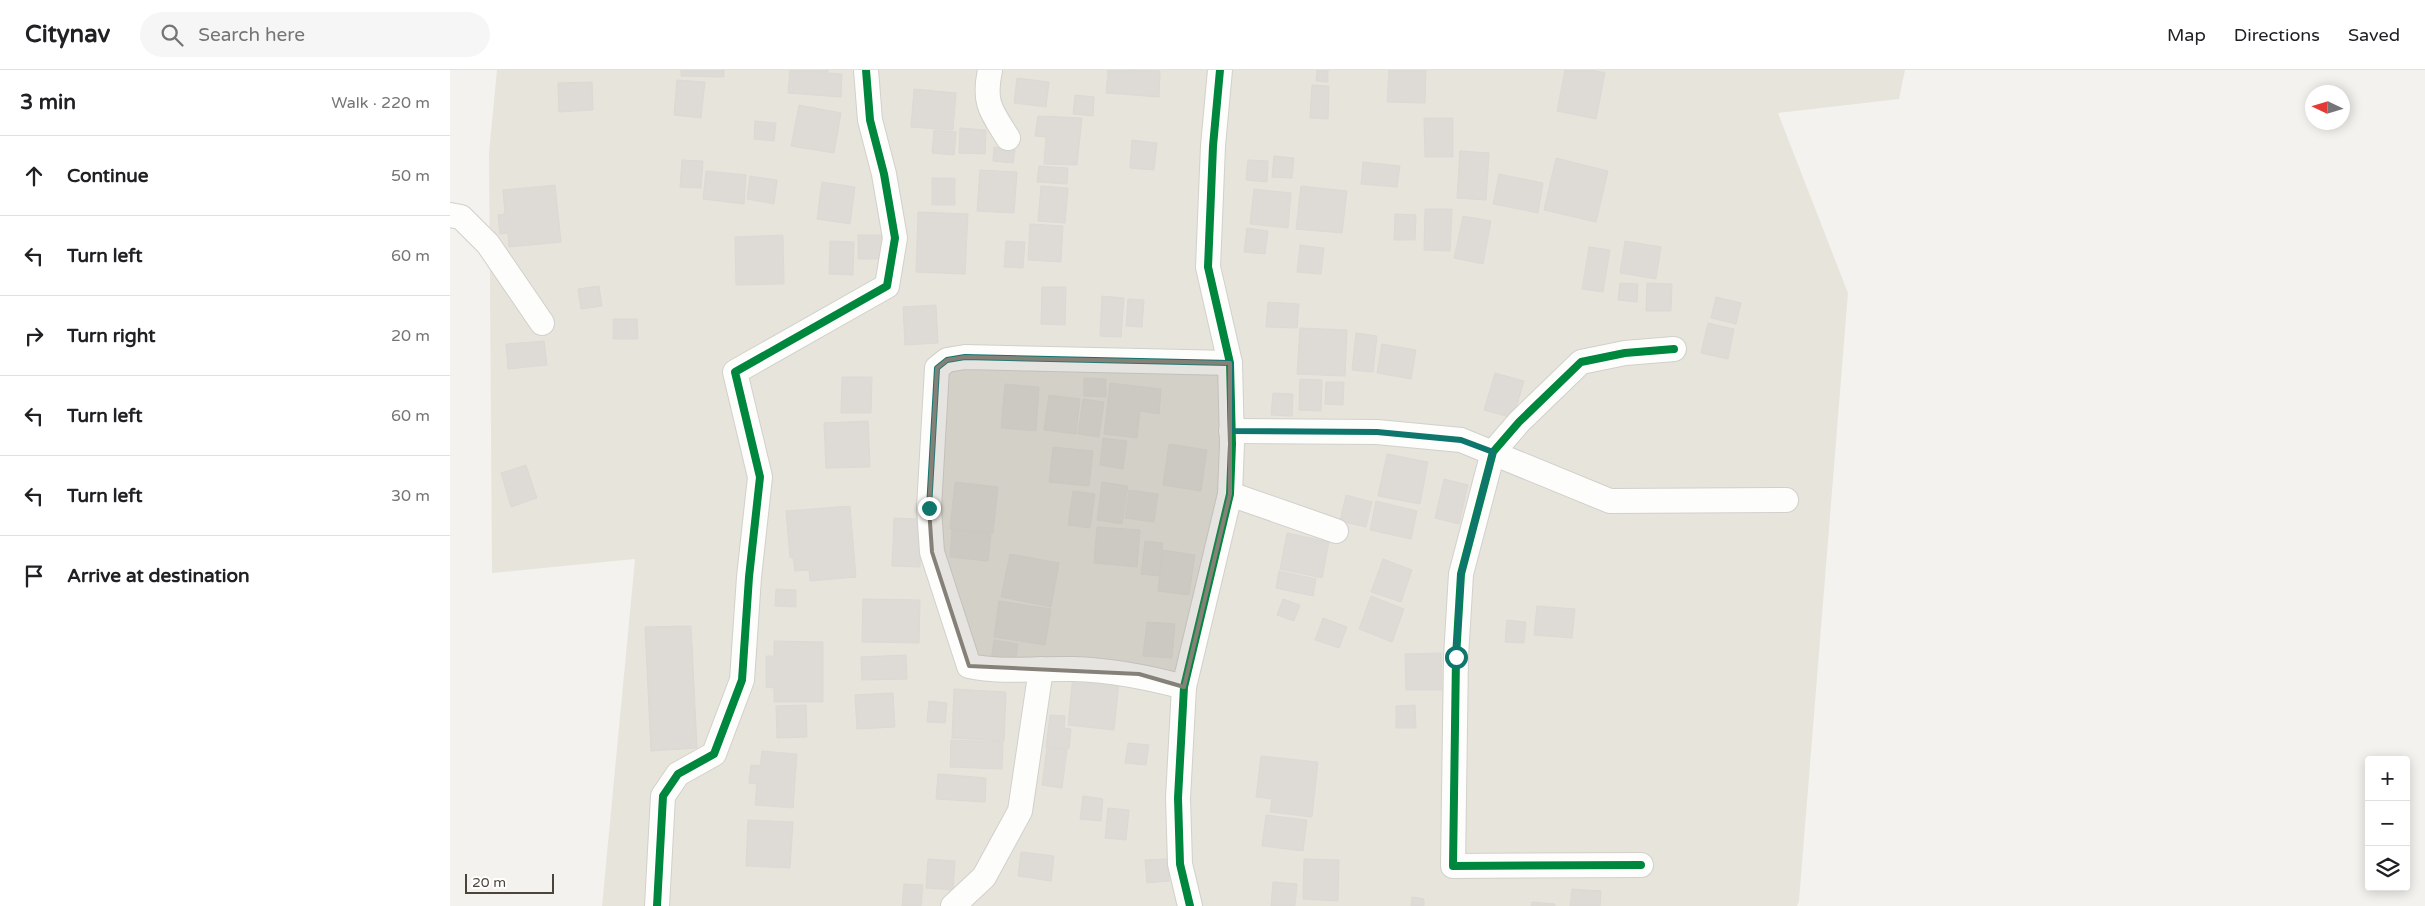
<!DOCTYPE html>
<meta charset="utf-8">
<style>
body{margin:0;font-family:"Varela Round",sans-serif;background:#f6f6f6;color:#202124}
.controls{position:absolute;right:15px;bottom:15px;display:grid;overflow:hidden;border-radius:5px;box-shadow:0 2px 12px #0003}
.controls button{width:45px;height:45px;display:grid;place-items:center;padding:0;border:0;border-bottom:1px solid #e0e0e0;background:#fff;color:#202124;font:25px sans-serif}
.compass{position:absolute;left:1855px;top:15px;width:45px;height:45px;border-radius:50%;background:#fff;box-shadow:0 2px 12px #0003;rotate:274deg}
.scale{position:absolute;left:15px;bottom:12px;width:89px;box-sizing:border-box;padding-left:5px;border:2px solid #4b4439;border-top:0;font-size:14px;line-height:18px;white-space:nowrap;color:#4b4439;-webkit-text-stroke:4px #fff;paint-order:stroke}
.stop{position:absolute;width:15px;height:15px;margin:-11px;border:4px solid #0f766e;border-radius:50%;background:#fff}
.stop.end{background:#0f766e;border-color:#fff;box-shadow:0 1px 5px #0008}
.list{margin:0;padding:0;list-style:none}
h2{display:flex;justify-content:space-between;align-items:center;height:65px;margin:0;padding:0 20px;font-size:21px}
h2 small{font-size:16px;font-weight:400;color:#757577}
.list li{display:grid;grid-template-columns:32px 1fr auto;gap:15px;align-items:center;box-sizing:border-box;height:80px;padding:0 20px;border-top:1px solid #e0e0e0}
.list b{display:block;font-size:19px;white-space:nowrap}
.list em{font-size:16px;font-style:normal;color:#757577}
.icon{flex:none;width:28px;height:28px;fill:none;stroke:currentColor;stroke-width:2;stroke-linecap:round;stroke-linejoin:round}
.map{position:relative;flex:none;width:1975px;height:836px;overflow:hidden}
header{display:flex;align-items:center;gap:30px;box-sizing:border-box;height:70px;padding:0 25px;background:#fff;border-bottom:1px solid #e0e0e0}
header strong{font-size:24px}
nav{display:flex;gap:28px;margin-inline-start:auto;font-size:18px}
.search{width:350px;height:45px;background:#f6f6f6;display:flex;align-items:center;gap:12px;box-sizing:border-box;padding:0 18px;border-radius:28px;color:#757577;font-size:19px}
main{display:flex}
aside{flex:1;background:#fff}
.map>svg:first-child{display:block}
.residential{fill:#e7e4dc}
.building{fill:#dedbd6;stroke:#dcd9d4}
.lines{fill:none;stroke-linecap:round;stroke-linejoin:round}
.minor-casing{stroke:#d2d0cb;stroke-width:26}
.minor{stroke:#fdfdfc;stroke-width:24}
.cycleway-casing{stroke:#fff;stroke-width:11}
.cycleway{stroke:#00873e;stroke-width:8}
.route{stroke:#0f766e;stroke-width:6}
.marked{fill:#868178;fill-opacity:0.2;stroke:#868178;stroke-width:4;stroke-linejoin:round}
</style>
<header>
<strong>Citynav</strong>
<div class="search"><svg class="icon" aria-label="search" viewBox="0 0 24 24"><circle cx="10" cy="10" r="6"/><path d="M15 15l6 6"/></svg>Search here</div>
<nav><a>Map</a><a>Directions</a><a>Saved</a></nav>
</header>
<main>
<aside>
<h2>3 min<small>Walk · 220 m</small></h2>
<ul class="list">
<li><svg class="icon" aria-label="ahead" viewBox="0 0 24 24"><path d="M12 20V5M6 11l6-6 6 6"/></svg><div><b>Continue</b></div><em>50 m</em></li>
<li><svg class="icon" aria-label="left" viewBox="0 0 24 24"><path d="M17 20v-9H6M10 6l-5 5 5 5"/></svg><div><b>Turn left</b></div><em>60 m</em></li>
<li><svg class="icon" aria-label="right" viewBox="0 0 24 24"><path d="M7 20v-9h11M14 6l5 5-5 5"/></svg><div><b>Turn right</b></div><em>20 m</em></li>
<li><svg class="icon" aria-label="left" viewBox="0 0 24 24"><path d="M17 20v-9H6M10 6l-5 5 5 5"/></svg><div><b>Turn left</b></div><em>60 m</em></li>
<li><svg class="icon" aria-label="left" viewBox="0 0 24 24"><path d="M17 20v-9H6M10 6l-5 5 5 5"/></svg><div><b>Turn left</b></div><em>30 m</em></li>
<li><svg class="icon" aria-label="arrive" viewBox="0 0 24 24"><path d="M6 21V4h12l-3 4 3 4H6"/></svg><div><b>Arrive at destination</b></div></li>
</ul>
</aside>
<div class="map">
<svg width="1975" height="836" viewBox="0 0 1975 836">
<rect width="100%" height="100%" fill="#f4f2ee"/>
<polygon class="residential" points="47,0 1455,0 1449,29 1328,43 1398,223 1349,831 1347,836 152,836 185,489 42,503 39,82"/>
<g class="building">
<polygon points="231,0 274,0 274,7 231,6"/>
<polygon points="340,0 378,0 378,3 392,4 391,27 338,23"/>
<polygon points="658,0 710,1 709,27 656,23"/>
<polygon points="867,0 878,0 878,12 866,11"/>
<polygon points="939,0 976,0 975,33 937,32"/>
<polygon points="1115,0 1142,0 1155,3 1146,49 1107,41"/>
<polygon points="567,8 599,12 596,37 564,33"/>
<polygon points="227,10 255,12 251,48 224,45"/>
<polygon points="142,12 143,40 109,42 108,13"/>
<polygon points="862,15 879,16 878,49 860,48"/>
<polygon points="464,19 506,23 503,60 461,57"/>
<polygon points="625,25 644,27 643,46 623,44"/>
<polygon points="349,35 391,43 384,83 341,76"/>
<polygon points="588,46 632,48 627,95 594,94 596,67 585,66"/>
<polygon points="974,48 1003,48 1003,87 975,87"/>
<polygon points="305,51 326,53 324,71 304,69"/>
<polygon points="510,58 536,60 535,84 509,83"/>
<polygon points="484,60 506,62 504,85 482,83"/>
<polygon points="682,70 707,73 704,100 680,98"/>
<polygon points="544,77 565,80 563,93 543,91"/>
<polygon points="1010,81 1039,83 1036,130 1007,128"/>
<polygon points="824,86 844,88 842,108 822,107"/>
<polygon points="1106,88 1158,101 1146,152 1094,140"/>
<polygon points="232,90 253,91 251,118 230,117"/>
<polygon points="798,90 818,91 817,112 796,110"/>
<polygon points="913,92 950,96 947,117 911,114"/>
<polygon points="589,96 618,98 617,114 587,112"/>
<polygon points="530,100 567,102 564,143 527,141"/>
<polygon points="256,101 296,105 294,134 253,129"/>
<polygon points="1049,104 1093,113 1088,143 1043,134"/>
<polygon points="300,106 327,110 324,134 297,129"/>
<rect x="482" y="108" width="23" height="27"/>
<polygon points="372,112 405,117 400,154 367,149"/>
<polygon points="105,115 111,172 59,177 58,163 50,164 48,145 55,144 53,120"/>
<polygon points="591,116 618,118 615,153 588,151"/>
<polygon points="851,116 897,121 892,163 846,159"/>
<polygon points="804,119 841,123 838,158 800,154"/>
<polygon points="975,139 1002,139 1000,181 974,180"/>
<polygon points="468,142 518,144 515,204 466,202"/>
<polygon points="945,144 966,145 965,170 944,170"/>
<polygon points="1013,146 1041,151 1033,194 1004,188"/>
<polygon points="580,154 613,156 611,192 578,190"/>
<polygon points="797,158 818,161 815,184 794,182"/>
<polygon points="333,165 334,214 286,215 285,167"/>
<rect x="408" y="165" width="24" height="24"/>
<polygon points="380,171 404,172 403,205 379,204"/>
<polygon points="556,171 575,172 573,198 554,197"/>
<polygon points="1175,171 1211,177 1206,209 1170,203"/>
<polygon points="850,175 874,178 871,204 847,202"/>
<polygon points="1139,177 1160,180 1153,222 1132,219"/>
<polygon points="1170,213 1188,214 1187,232 1168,230"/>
<polygon points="1197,213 1222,214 1221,241 1196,241"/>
<polygon points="149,216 152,236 131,239 128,219"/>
<polygon points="592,217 616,217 615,255 591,254"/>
<polygon points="652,226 674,228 671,267 650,266"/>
<polygon points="1266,227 1291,233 1286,254 1261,248"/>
<polygon points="678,229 694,230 692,257 676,256"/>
<polygon points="818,232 849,234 847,258 816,257"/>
<polygon points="486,235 488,273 455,275 453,237"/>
<polygon points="163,249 187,249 188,269 163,269"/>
<polygon points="1258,253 1284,259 1278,289 1251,283"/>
<polygon points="850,258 897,260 895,306 847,304"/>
<polygon points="906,263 927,266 923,302 902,300"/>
<polygon points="94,271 97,295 58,299 56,274"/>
<polygon points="932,274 966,280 961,309 927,303"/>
<polygon points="1045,303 1074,311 1063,348 1034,340"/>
<polygon points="392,307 422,307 421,343 391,343"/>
<polygon points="634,308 656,309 656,327 634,326"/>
<polygon points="850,309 872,310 871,341 849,340"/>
<polygon points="876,312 894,312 893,335 875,334"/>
<polygon points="660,313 711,319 709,344 690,341 687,368 654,364"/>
<polygon points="555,314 589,317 586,361 551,358"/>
<polygon points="823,323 843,324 842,346 821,345"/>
<polygon points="599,325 630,329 626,364 594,360"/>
<polygon points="633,329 654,332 649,367 628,364"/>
<polygon points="418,351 420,397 376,398 374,353"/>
<polygon points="653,368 677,371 673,399 650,395"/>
<polygon points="719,374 757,380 751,421 713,415"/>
<polygon points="603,377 643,381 639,416 599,412"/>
<polygon points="937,384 978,392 970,434 928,426"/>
<polygon points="76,395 87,428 61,437 51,403"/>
<polygon points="994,409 1018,415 1009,454 985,448"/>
<polygon points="505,412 548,417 543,463 500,459"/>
<polygon points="652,412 678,416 672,454 647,450"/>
<polygon points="679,420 708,424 704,452 675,448"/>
<polygon points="623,421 645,424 640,458 618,455"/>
<polygon points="896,425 922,432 916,457 890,451"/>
<polygon points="926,431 967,441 961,469 920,460"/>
<polygon points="400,436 406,507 360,511 359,500 345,501 343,487 340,488 336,441"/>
<polygon points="444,448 472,449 470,497 442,496"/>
<polygon points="647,457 690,460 687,497 644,493"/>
<polygon points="502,460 541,464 538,491 500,487"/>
<polygon points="837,463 879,472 872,508 830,499"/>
<polygon points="695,471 713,473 709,506 691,504"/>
<polygon points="713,480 745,485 739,525 708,521"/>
<polygon points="560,484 609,493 601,537 551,527"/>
<polygon points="933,489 962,500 951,532 921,522"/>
<polygon points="829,501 866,509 863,526 826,518"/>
<polygon points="326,519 346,520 346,537 325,536"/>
<polygon points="921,526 954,539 942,572 909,559"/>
<polygon points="413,529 470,530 469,573 412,572"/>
<polygon points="833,529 850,535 844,551 827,545"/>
<polygon points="549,531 601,539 595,575 544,567"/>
<polygon points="1087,536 1125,539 1122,568 1084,565"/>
<polygon points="873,548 897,557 889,578 865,570"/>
<polygon points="1057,550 1076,552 1074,573 1055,572"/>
<polygon points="697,552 725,554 722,588 693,586"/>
<polygon points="241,556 247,678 201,681 195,557"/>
<polygon points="544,570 568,574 565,594 541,591"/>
<polygon points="324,571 373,572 373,632 324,632 324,618 316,617 316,586 324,586"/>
<polygon points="991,583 992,620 956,620 955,584"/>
<polygon points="456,585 457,609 412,610 411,587"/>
<polygon points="623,606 669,611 664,660 618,655"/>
<polygon points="504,619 556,622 554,671 502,668"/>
<polygon points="443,623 445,657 407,659 405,625"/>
<polygon points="479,631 497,633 495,653 477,652"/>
<polygon points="356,635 357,667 327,668 326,636"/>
<polygon points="965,635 966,658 946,658 946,636"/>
<polygon points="600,645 615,646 614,658 621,659 619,679 596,677"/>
<polygon points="501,670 553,672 552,699 500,697"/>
<polygon points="678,673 699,675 696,695 675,693"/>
<polygon points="597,677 617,680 612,718 592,715"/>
<polygon points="312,681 347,684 343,738 305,735 307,714 299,713 301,695 310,696"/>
<polygon points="811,686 868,692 862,747 820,742 822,729 806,727"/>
<polygon points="488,704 536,708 535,732 486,729"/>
<polygon points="633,726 653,729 651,751 630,749"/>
<polygon points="658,738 679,740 676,770 655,768"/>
<polygon points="816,745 857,750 853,781 812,776"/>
<polygon points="298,750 343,752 340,798 296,796"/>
<polygon points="571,782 604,786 601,811 568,806"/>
<polygon points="478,789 505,791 503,820 476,818"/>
<polygon points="717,789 719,811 697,813 695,790"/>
<polygon points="854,789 889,790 888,831 853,829"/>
<polygon points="823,812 847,814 845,836 821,836"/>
<polygon points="454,814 473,815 471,836 452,836"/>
<polygon points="1122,819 1151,821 1150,836 1120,836"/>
<polygon points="962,827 974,829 974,836 961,836"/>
<polygon points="1082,832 1105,834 1105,836 1081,836"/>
</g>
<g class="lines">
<g class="minor-casing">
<g id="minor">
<path d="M540 0C533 33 541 41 558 68"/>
<polyline points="0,145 11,147 38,174 92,253"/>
<polyline points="781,361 927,362 1011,370 1160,431 1336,430"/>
<polyline points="780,424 886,461"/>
<path d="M734 617C697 607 662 600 623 599 589 598 553 603 519 596L482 482 479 438 487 298 497 290 515 287 780 293"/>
<polyline points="1191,795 1003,796 1006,587 1011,504 1043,382 1069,352 1131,292 1175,283 1224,279"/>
<polyline points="207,836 213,726 228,704 264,684 292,610 299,507 310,407 285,302 437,216 445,168 434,104 420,50 416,0"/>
<polyline points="503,836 534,807 570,741 591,599"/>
<polyline points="740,836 730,794 728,728 734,617 780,424 782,374 780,293 758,197 763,76 770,0"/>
</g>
</g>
<use href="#minor" class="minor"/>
<g class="cycleway-casing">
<g id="cycleway">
<polyline points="1191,795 1003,796 1006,587 1011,504 1043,382 1069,352 1131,292 1175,283 1224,279"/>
<polyline points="207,836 213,726 228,704 264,684 292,610 299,507 310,407 285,302 437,216 445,168 434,104 420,50 416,0"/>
<polyline points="740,836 730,794 728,728 734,617 780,424 782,374 780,293 758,197 763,76 770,0"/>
</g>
</g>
<use href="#cycleway" class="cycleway"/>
</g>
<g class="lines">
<polyline class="route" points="479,438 487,298 497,290 515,287 780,293 781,361 927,362 1011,370 1043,382 1011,504 1006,587"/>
</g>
<path class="marked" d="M515 287 780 293V424L734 617 689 604 519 596 482 482 479 438 487 298 497 290Z"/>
</svg>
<div class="controls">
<button>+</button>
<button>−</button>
<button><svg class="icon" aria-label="layers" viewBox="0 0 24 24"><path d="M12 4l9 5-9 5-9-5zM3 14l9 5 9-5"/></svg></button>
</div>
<svg class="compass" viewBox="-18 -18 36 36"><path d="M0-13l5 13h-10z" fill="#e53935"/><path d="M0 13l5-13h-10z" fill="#757577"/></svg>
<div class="scale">20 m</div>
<div class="stop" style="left:1006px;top:587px"></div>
<div class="stop end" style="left:479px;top:438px"></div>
</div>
</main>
